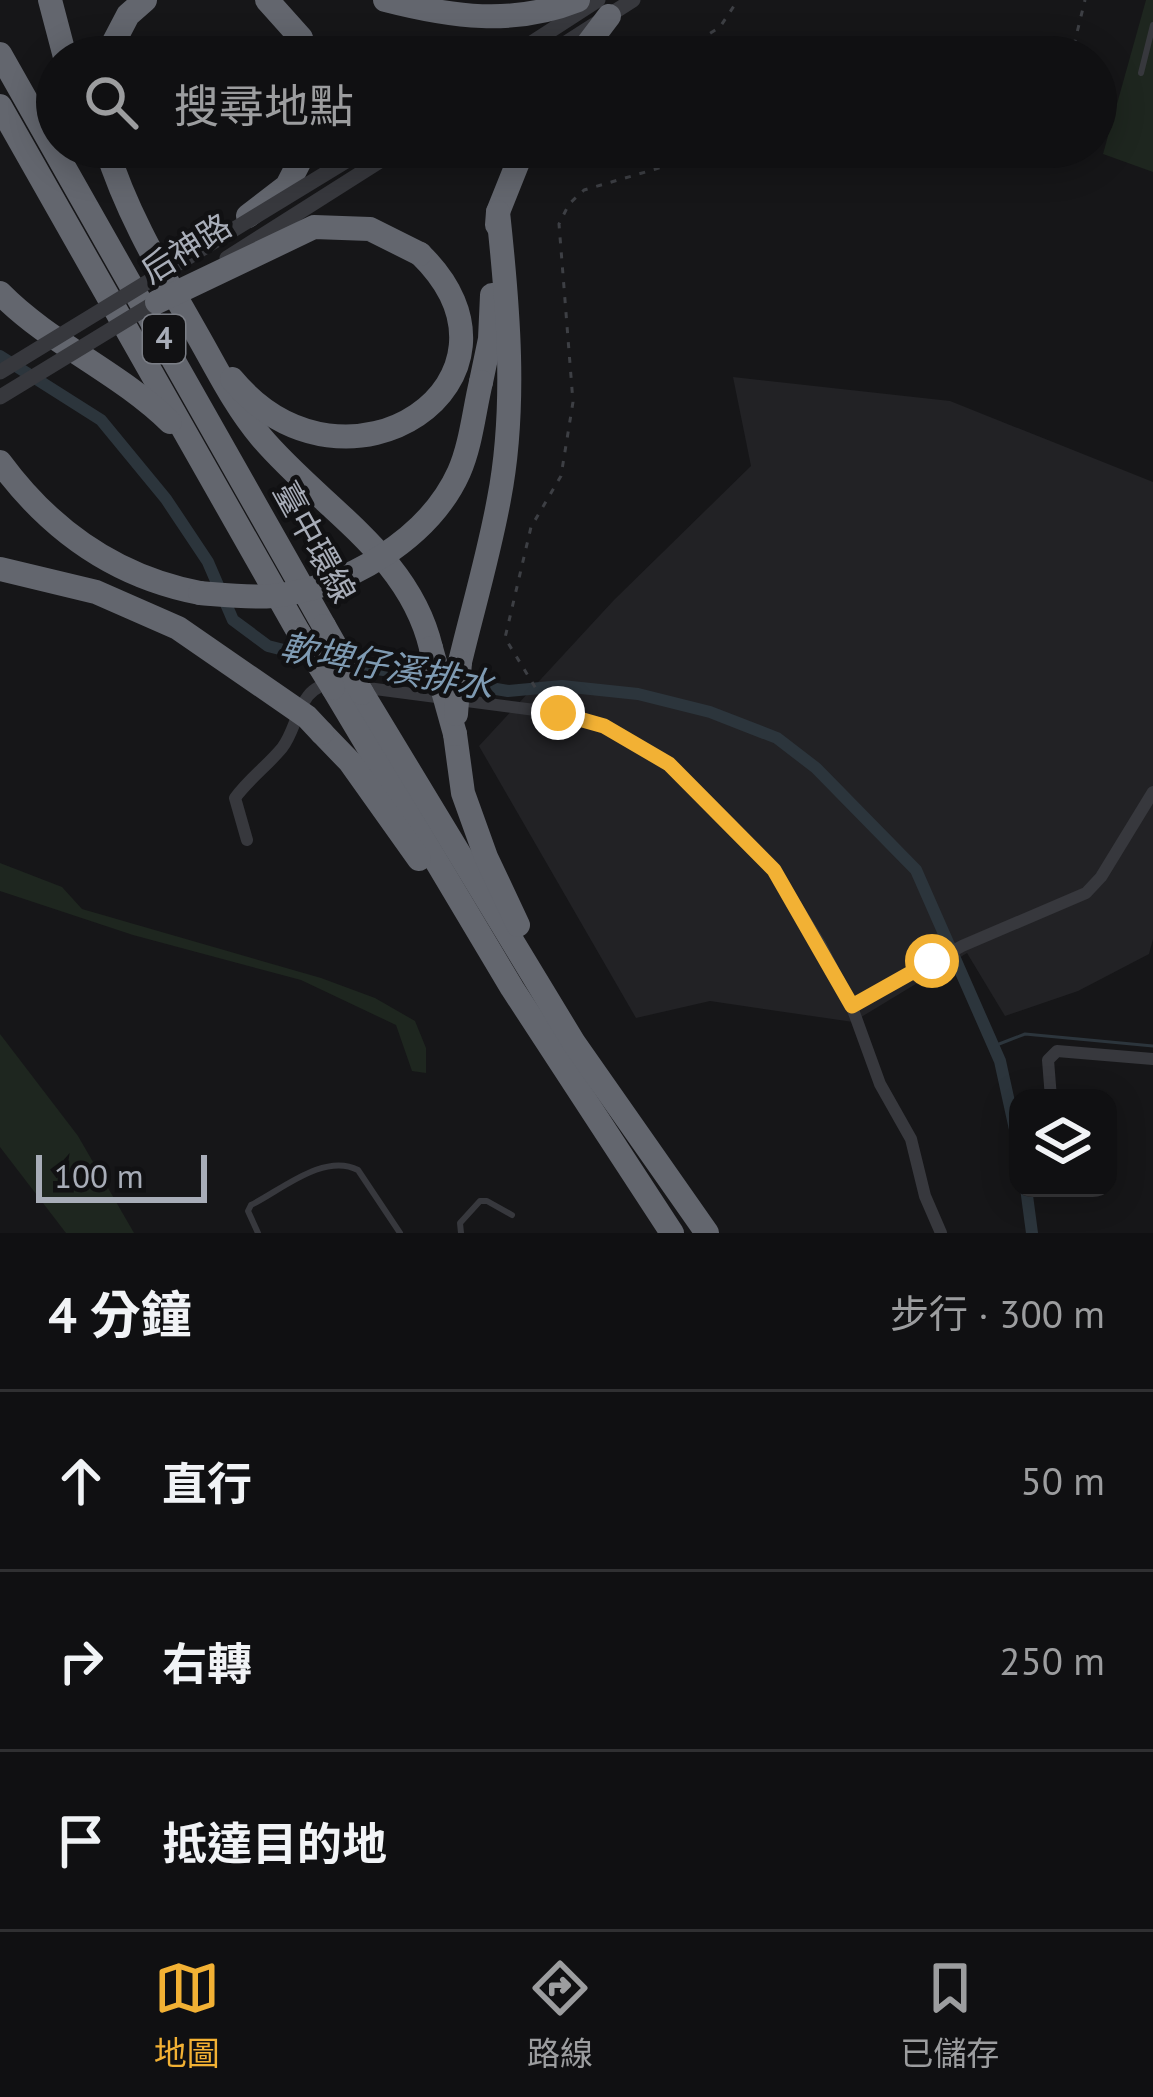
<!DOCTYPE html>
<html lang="zh-TW">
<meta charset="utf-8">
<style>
body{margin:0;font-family:"PT Sans","Noto Sans TC",sans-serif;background:#19191b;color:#f1f3f6}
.controls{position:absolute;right:36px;bottom:36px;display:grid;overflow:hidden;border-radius:24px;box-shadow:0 6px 30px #0003}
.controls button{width:108px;height:108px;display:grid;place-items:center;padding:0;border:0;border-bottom:3px solid #303032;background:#101012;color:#f1f3f6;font:60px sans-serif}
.scale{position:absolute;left:36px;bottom:30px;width:171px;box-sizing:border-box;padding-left:12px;border:6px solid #a8adb8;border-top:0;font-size:33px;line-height:42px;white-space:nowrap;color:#a8adb8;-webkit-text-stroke:9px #111113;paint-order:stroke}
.stop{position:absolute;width:36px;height:36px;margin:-27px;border:9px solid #f2b134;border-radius:50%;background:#fff}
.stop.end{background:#f2b134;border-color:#fff;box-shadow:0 3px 12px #0008}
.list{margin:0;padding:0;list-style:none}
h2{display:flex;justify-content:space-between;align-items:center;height:156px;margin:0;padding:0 48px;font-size:51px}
h2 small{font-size:39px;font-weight:400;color:#9c9d9f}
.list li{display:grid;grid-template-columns:78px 1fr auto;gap:36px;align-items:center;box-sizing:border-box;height:180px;padding:0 48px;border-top:3px solid #303032}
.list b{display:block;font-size:45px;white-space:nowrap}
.list em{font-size:39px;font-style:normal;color:#9c9d9f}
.icon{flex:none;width:66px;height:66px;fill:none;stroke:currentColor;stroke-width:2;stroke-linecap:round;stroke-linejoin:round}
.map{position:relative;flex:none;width:1153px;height:1233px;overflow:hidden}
.search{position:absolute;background:#101012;box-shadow:0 6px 30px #0003;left:36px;right:36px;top:36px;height:132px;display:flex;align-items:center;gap:30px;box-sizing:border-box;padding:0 42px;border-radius:66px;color:#9c9d9f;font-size:45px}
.sheet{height:696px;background:#101012}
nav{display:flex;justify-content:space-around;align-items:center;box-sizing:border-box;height:168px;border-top:3px solid #303032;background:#101012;font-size:33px;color:#9c9d9f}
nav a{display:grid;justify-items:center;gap:6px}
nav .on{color:#f2b134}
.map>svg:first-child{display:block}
.built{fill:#222225}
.green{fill:#1e261f}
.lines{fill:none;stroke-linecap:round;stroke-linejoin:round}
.stream{stroke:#2c353c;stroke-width:3}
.canal{stroke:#2c353c;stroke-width:12}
.path{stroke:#3d3f44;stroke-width:3;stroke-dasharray:6 9;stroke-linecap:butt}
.service{stroke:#37383d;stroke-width:6}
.minor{stroke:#37383d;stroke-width:12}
.tertiary{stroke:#37383d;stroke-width:15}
.motorway{stroke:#63666e;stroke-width:24}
.tertiary-bridge{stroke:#37383d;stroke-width:15}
.motorway-bridge{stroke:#63666e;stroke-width:24}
.route{stroke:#f2b134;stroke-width:15}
.labels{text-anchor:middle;stroke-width:9;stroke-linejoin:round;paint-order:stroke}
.shield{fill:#111113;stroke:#7b7e86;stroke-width:3}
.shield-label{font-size:30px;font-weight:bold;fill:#a8adb8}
.street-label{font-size:33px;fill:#a8adb8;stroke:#111113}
.water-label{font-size:36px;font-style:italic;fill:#7f9bb3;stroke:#111113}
</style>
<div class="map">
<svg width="1153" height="1233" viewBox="0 0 1153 1233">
<rect width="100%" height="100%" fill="#161618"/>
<polygon class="built" points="733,377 950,401 1153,482 1153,939 1149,954 1078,991 1005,1016 967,953 853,1022 710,1001 636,1018 479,746 614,600 751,466"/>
<g class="green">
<polygon points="1146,0 1153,0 1153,172 1103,154"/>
<polygon points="0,863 62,887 82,909 321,978 375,998 415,1021 426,1048 426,1073 412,1071 396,1025 301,980 133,935 0,891"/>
<polygon points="0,1034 78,1136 134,1233 66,1233 0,1147"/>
</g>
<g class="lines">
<polyline class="stream" points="994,1046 1025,1034 1153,1046"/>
<g class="canal">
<polyline points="0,356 101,420 166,499 208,562 233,620 268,646 311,657"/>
<polyline points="348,664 508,691 562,686 638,694 710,712 777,738 816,768 916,870 1000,1061 1018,1143"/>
<polyline points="1026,1188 1032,1233"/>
</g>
<g class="path">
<polyline points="672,57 720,27 738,0"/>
<polyline points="1030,57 1074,45 1085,0"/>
<polyline points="664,147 668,163"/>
<polyline points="543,700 505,638 531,527 561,476 573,402 559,224 569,204 584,190 731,147"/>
</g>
<g class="service">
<polyline points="1141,73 1153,25"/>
<path d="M258 1233 248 1211 251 1205C280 1191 324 1152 358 1170L400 1233"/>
<polyline points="461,1233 460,1223 480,1201 487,1201 512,1215"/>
</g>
<g class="minor">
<polyline points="360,687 558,713 604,726 669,763 774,870 821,946 852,1007 880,1084 911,1139 925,1196 941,1233"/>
<path d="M247 840 235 798C249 779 267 766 282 748 299 727 298 684 333 684"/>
<polyline points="852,1007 962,946 1086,893 1101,877 1153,792"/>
<polyline points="1051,1098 1048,1060 1057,1051 1153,1059"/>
</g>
<g class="tertiary">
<polyline points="510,57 598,0"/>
<polyline points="544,57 633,0"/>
</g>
<g class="motorway">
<polyline points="50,0 65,57"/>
<polyline points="267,0 301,38 307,57"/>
<path d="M385 0C451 17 513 26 578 0"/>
<polyline points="0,54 324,626"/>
<polyline points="106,57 128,15 145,0"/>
<polyline points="578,57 609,16"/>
<polyline points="0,106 299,633"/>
<path d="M106 147C127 215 163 274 198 336 218 371 235 406 261 437 320 507 409 554 431 648"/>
<polyline points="248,216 287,186 307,147"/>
<polyline points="497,225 498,212 524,147"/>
<path d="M0 293C50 344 119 372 170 422"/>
<path d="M232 379C347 517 548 379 420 254"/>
<polyline points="481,382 490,339 492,295"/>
<path d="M0 462C50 530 116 577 200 593"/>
<path d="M460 662C473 608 489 554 499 499 517 406 508 305 498 212"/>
<polyline points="333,688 512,988 672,1233"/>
<polyline points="362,693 574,1043 707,1233"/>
<polyline points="322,733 350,762 419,859"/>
<polyline points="455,734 463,793 486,857 518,925"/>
</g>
<g class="tertiary-bridge">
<polyline points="227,258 402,147"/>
<polyline points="0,372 369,147"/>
<polyline points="0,397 161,299"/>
</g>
<g class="motorway-bridge">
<polyline points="157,302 314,227 370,229 420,254"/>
<polyline points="0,569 96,592 178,628 307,717 322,733"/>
<path d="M200 593C224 595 249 598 273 596 345 589 429 539 459 472 471 445 474 411 481 382"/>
<polyline points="324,626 362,693"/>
<polyline points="299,633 333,688"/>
<polyline points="431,648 455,734"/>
<polyline points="456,714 460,662"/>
</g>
</g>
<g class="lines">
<polyline class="route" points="558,713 604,726 669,764 774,870 852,1006 932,961"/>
</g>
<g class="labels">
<rect class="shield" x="143" y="315" width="42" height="48" rx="9"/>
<g class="shield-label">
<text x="164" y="349">4</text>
</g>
<g class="street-label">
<text transform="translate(186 248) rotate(-32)" y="12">后神路</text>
<text transform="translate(315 542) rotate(61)" y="12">臺中環線</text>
</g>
<g class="water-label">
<text transform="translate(387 666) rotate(11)" y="13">軟埤仔溪排水</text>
</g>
</g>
</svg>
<div class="controls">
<button><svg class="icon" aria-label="layers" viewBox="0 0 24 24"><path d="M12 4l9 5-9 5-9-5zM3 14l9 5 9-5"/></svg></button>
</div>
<div class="scale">100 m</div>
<div class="stop" style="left:932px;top:961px"></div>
<div class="stop end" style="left:558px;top:713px"></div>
<div class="search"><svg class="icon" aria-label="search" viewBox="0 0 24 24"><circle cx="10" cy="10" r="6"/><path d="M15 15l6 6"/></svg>搜尋地點</div>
</div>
<section class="sheet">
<h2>4 分鐘<small>步行 · 300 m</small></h2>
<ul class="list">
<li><svg class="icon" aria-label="ahead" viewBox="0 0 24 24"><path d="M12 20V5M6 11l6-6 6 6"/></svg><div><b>直行</b></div><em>50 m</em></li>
<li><svg class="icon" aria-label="right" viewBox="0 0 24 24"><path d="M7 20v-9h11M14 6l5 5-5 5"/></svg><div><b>右轉</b></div><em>250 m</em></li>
<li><svg class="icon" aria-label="arrive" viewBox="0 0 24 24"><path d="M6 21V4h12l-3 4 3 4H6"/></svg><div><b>抵達目的地</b></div></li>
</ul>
</section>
<nav>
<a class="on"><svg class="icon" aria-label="map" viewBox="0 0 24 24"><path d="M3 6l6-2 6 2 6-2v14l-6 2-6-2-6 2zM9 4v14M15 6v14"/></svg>地圖</a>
<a><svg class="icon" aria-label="directions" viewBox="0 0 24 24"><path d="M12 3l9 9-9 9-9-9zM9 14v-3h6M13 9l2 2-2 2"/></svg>路線</a>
<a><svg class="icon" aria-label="saved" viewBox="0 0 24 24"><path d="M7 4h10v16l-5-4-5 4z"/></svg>已儲存</a>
</nav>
